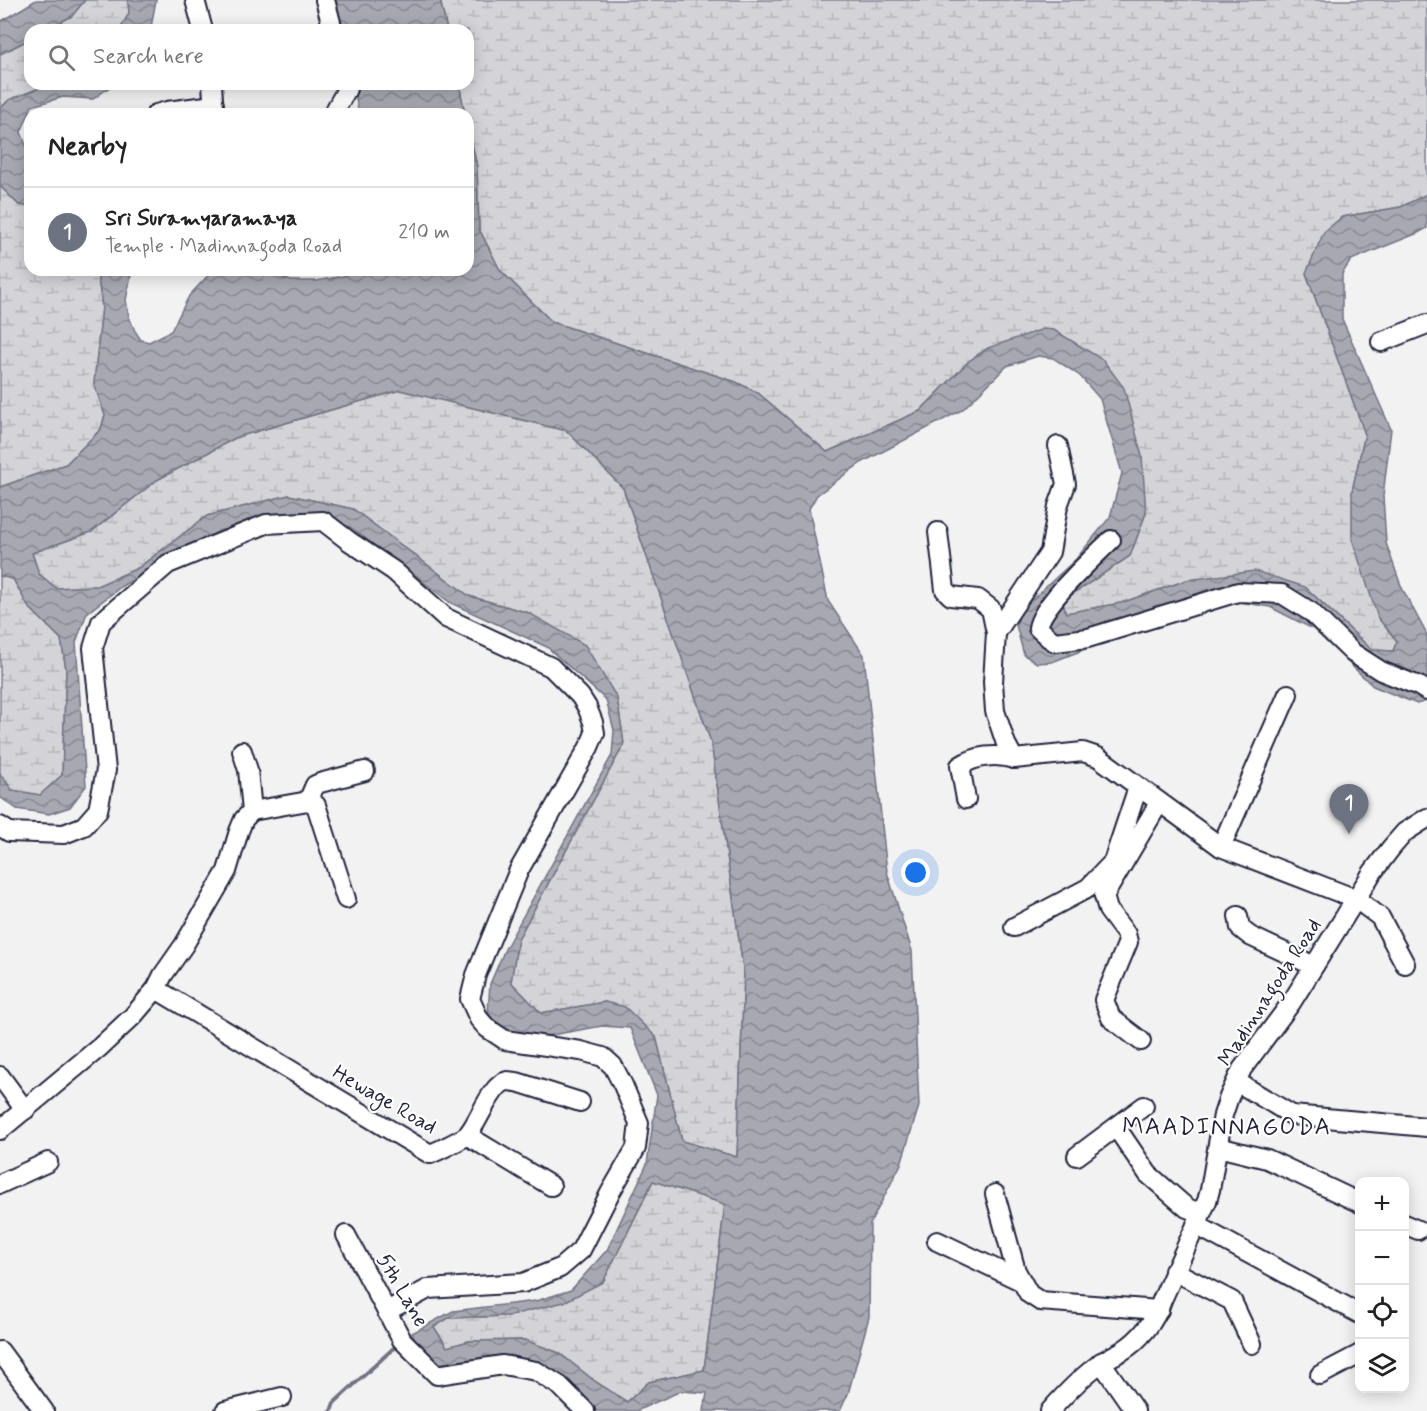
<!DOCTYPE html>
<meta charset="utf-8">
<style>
body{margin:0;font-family:Mynerve,sans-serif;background:#f2f2f2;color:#222}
.controls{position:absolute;right:18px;bottom:18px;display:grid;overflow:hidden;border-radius:12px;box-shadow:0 3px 15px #0003}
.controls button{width:54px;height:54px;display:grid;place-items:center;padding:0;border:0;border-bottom:2px solid #e0e0e0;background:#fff;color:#222;font:30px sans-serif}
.you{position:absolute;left:916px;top:873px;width:21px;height:21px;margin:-15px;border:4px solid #fff;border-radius:50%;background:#1a73e8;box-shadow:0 0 0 9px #1a73e833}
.badge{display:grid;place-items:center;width:39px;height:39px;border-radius:50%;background:#22223b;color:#fff;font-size:20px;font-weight:700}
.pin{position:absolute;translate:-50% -50px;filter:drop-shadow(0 2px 3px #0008)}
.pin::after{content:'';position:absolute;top:32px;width:21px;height:18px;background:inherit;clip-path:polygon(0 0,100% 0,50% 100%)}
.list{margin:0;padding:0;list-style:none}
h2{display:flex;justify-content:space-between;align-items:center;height:78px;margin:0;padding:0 24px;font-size:26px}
h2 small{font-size:20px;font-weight:400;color:#767676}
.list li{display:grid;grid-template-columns:39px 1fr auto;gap:18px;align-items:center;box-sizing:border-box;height:90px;padding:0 24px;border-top:2px solid #e0e0e0}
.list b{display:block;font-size:22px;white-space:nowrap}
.list p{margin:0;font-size:20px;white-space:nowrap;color:#767676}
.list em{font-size:20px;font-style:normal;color:#767676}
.icon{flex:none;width:33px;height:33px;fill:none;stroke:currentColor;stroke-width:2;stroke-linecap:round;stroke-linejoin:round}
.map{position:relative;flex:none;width:1427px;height:1411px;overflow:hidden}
.search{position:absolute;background:#fff;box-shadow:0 3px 15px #0003;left:24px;top:24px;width:450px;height:66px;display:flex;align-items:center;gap:15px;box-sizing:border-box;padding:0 21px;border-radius:18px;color:#767676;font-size:22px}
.panel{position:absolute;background:#fff;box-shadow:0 3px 15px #0003;left:24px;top:108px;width:450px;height:168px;border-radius:18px}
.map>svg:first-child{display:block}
.wetland{fill:url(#wetland-marsh);stroke:#7a7a8a;stroke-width:1.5}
.water{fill:url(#water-waves);stroke:#727282;stroke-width:1.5;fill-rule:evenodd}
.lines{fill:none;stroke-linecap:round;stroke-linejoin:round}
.stream{stroke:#727282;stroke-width:4}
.minor-casing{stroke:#22223b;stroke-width:22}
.minor{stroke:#fff;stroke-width:18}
.labels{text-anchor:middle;stroke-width:4.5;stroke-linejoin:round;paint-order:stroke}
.street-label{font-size:21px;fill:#22223b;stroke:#fff}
.quarter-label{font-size:24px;letter-spacing:1.5px;fill:#22223b;stroke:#fff}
</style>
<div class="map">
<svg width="1427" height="1411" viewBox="0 0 1427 1411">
<defs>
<pattern id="wetland-marsh" width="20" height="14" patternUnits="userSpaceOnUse" patternTransform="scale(1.5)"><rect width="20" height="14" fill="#d3d3d8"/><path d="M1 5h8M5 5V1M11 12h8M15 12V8" fill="none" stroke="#b5b5ba"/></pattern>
<pattern id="water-waves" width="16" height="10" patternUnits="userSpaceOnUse" patternTransform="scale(1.5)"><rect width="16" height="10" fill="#a8a8b2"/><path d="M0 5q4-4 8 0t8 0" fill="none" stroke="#888892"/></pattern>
</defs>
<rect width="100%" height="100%" fill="#f2f2f3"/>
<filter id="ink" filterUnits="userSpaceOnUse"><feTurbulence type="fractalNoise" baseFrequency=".0167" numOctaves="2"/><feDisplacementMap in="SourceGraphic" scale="12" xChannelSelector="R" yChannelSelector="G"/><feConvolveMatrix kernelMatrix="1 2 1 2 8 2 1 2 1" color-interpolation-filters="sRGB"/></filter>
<g filter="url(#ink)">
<g class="wetland">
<polygon points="85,0 128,0 129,13 120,30 46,30 72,16"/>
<polygon points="440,0 1427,0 1427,194 1401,207 1342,217 1306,273 1365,434 1352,491 1378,618 1397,641 1393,651 1372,650 1305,587 1187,580 1121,603 1066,613 1063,603 1071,595 1130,556 1146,513 1103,360 988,348 969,361 920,411 827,452 758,393 736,382 552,322 500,270 479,229 477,167 468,125 468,114 465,114 459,84 468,84 468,30 447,30"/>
<polygon points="30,39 30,84 50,84 9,100 0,109 0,54"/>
<polygon points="0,186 19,205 30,206 30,270 99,270 98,277 102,307 94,384 105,415 101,429 66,464 0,487"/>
<polygon points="400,390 567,431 623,488 711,742 744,975 737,1157 682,1141 656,1037 605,1002 541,1013 511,982 518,939 624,744 617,698 529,613 469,596 353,509 289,495 207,516 138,568 97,586 56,588 39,574 32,553 91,532 157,480 237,437"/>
<polygon points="0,576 13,579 28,606 61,639 66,669 62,775 40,795 12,790 0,774"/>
<polygon points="653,1181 725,1204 704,1370 649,1382 627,1402 596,1382 559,1353 525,1340 469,1341 447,1347 434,1327 448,1318 508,1316 603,1282"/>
</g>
<g class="water">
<polygon points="36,0 85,0 72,16 46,30 30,30 30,39 0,54 0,22"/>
<polygon points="128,0 156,0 151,27 149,30 120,30 129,13"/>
<polygon points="336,0 440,0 447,30 343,30"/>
<polygon points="50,84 114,84 93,99 63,97 32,106 21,132 30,156 30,206 19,205 0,186 0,109 9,100"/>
<polygon points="353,84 459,84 465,114 359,114"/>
<path d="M468 125 477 167 479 229 500 270 552 322 736 382 758 393 827 452 920 411 969 361 988 348 1043 329 1054 330 1103 360 1124 388 1142 456 1146 513 1130 556 1071 595 1063 603 1066 613 1121 603 1187 580 1255 571 1305 587 1372 650 1393 651 1397 641 1378 618 1352 539V491L1365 434 1306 273 1324 232 1342 217 1401 207 1427 194V228L1418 233 1351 260 1342 274V319L1391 429 1383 496 1386 543 1401 586 1427 635V701L1417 704 1373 686 1313 629 1270 607 1240 602 1176 614 1052 662 1037 663 1024 655 1016 625 1021 610 1076 559 1110 517 1122 473 1100 399 1080 376 1053 358 1038 356 1007 366 962 410 861 463 817 495 809 509 828 601 864 655 887 872 912 951 919 1106 901 1164 870 1224 869 1317 848 1394 840 1411H704L707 1393 681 1391 636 1411H579L541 1373 502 1355 429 1365 412 1333 453 1311 536 1301 571 1290 607 1250 647 1164 657 1095 630 1028 602 1026 524 1040 497 1026 488 1012 490 984 505 949 612 755 614 730 606 700 547 647 451 603 350 527 310 514 249 521 194 545 122 586 87 613 76 642 86 786 70 807 49 814 17 809 0 797V774L12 790 40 795 62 775 66 669 61 639 28 606 13 579 0 576V487L66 464 101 429 105 415 94 384 102 307 98 277 99 270H132L126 300 129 317 135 331 141 340 149 342 171 331 189 296 213 270H261L291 281H316L343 276 354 270H468ZM400 390 567 431 623 488 711 742 744 975 737 1157 682 1141 656 1037 625 1007 605 1002 541 1013 511 982 518 939 624 744 617 698 585 645 529 613 469 596 353 509 289 495 207 516 138 568 97 586 56 588 39 574 32 553 91 532 157 480 237 437ZM653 1181 725 1204 704 1370 649 1382 627 1402 596 1382 559 1353 525 1340 469 1341 447 1347 434 1327 448 1318 508 1316 564 1302 603 1282Z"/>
</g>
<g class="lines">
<polyline class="stream" points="331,1411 334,1403 398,1344"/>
<g class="minor-casing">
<g id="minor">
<polyline points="195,0 203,30"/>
<polyline points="325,0 333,30"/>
<polyline points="212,84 214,114"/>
<polyline points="156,114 167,111 214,105"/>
<polyline points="333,114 347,89 346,84"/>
<polyline points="1381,342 1427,324"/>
<polyline points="938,532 945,590 951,596 978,599 991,609 996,633 993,682 995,711 1006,744 1014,759 1083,752 1098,757 1221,847 1356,899 1380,917 1405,964"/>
<path d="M1111 540C1093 558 1041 605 1038 628L1049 638 1055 642 1088 638 1238 592 1282 594 1311 612 1353 653 1381 671 1419 686 1427 691"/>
<polyline points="996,633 1050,552 1058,506 1066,484 1058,446"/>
<polyline points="242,751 248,770 252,811"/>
<path d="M966 799 960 766C975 756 996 753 1014 759"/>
<polyline points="308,801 315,785 320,783 365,771"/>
<polyline points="0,826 9,832 64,834 84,826 98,810 106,770 93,648 101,622 168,564 266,524 323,521 349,541 394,571 446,618 551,667 580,696 587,707 593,722 595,733 589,747 519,870 476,975 470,999 479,1019 487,1028 505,1040 581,1051 603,1057 613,1066 623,1085 639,1123 636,1148 610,1193 581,1250 560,1268 523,1283 428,1289 387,1311"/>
<polyline points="1221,847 1288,694"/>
<polyline points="1238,916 1240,928 1250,936 1314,966"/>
<polyline points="1014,927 1088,888 1113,862 1138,787"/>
<path d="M156 989 430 1154C436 1152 465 1138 468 1134 479 1122 491 1084 507 1081 511 1081 514 1082 517 1082L580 1102"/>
<polyline points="1141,1041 1111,1018 1104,1000 1128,942 1126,934 1108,910 1104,896 1159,803"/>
<polyline points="0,1076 25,1110"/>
<polyline points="1237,1082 1292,1115 1427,1127"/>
<polyline points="1116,1127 1148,1174 1187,1208 1201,1213"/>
<polyline points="0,1130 100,1047 133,1016 156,989 163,975 184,945 227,871 239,831 244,819 252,811 308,801 316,805 346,899"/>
<polyline points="468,1136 551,1186"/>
<polyline points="1218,1147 1267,1159 1360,1203"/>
<polyline points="1077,1156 1144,1106"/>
<polyline points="0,1184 48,1162"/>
<polyline points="995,1194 1016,1271 1029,1294 1040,1301 1159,1310"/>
<polyline points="1404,1224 1418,1230"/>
<polyline points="1196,1225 1360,1314"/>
<polyline points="346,1235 402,1340 437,1375 503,1365 536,1371 560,1386 585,1411"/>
<polyline points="937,1241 1021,1281"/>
<polyline points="1174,1271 1232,1301 1252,1344"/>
<polyline points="0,1351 44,1411"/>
<polyline points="1101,1362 1135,1411"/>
<polyline points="1320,1375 1360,1354"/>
<polyline points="225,1411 282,1397"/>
<path d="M1050 1411C1065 1394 1082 1376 1101 1363 1108 1358 1115 1355 1122 1351 1140 1340 1156 1320 1162 1300L1207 1201 1210 1190 1223 1115 1229 1097 1242 1069 1291 1003 1372 873 1391 848 1405 832 1427 818"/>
</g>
</g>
<use href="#minor" class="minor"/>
</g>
</g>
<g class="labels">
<g class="street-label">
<text transform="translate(1269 992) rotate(-57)" y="7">Madinnagoda Road</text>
<text transform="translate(385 1099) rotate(30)" y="7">Hewage Road</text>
<text transform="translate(403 1290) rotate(60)" y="7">5th Lane</text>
</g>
<g class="quarter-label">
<text x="1227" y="1134">MAADINNAGODA</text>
</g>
</g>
</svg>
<div class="controls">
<button>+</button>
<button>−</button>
<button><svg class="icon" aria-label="locate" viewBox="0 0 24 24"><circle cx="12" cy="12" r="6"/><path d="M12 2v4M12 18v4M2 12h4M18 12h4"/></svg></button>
<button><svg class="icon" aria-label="layers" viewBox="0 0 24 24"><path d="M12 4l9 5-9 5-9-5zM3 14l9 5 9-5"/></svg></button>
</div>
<div class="you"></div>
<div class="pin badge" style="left:1349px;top:834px;background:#6b7280">1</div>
<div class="search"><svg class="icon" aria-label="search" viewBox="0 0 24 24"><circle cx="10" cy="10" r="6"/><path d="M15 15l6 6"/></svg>Search here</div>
<section class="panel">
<h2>Nearby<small></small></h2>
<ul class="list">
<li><span class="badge" style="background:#6b7280">1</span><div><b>Sri Suramyaramaya</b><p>Temple · Madinnagoda Road</p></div><em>210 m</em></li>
</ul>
</section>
</div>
